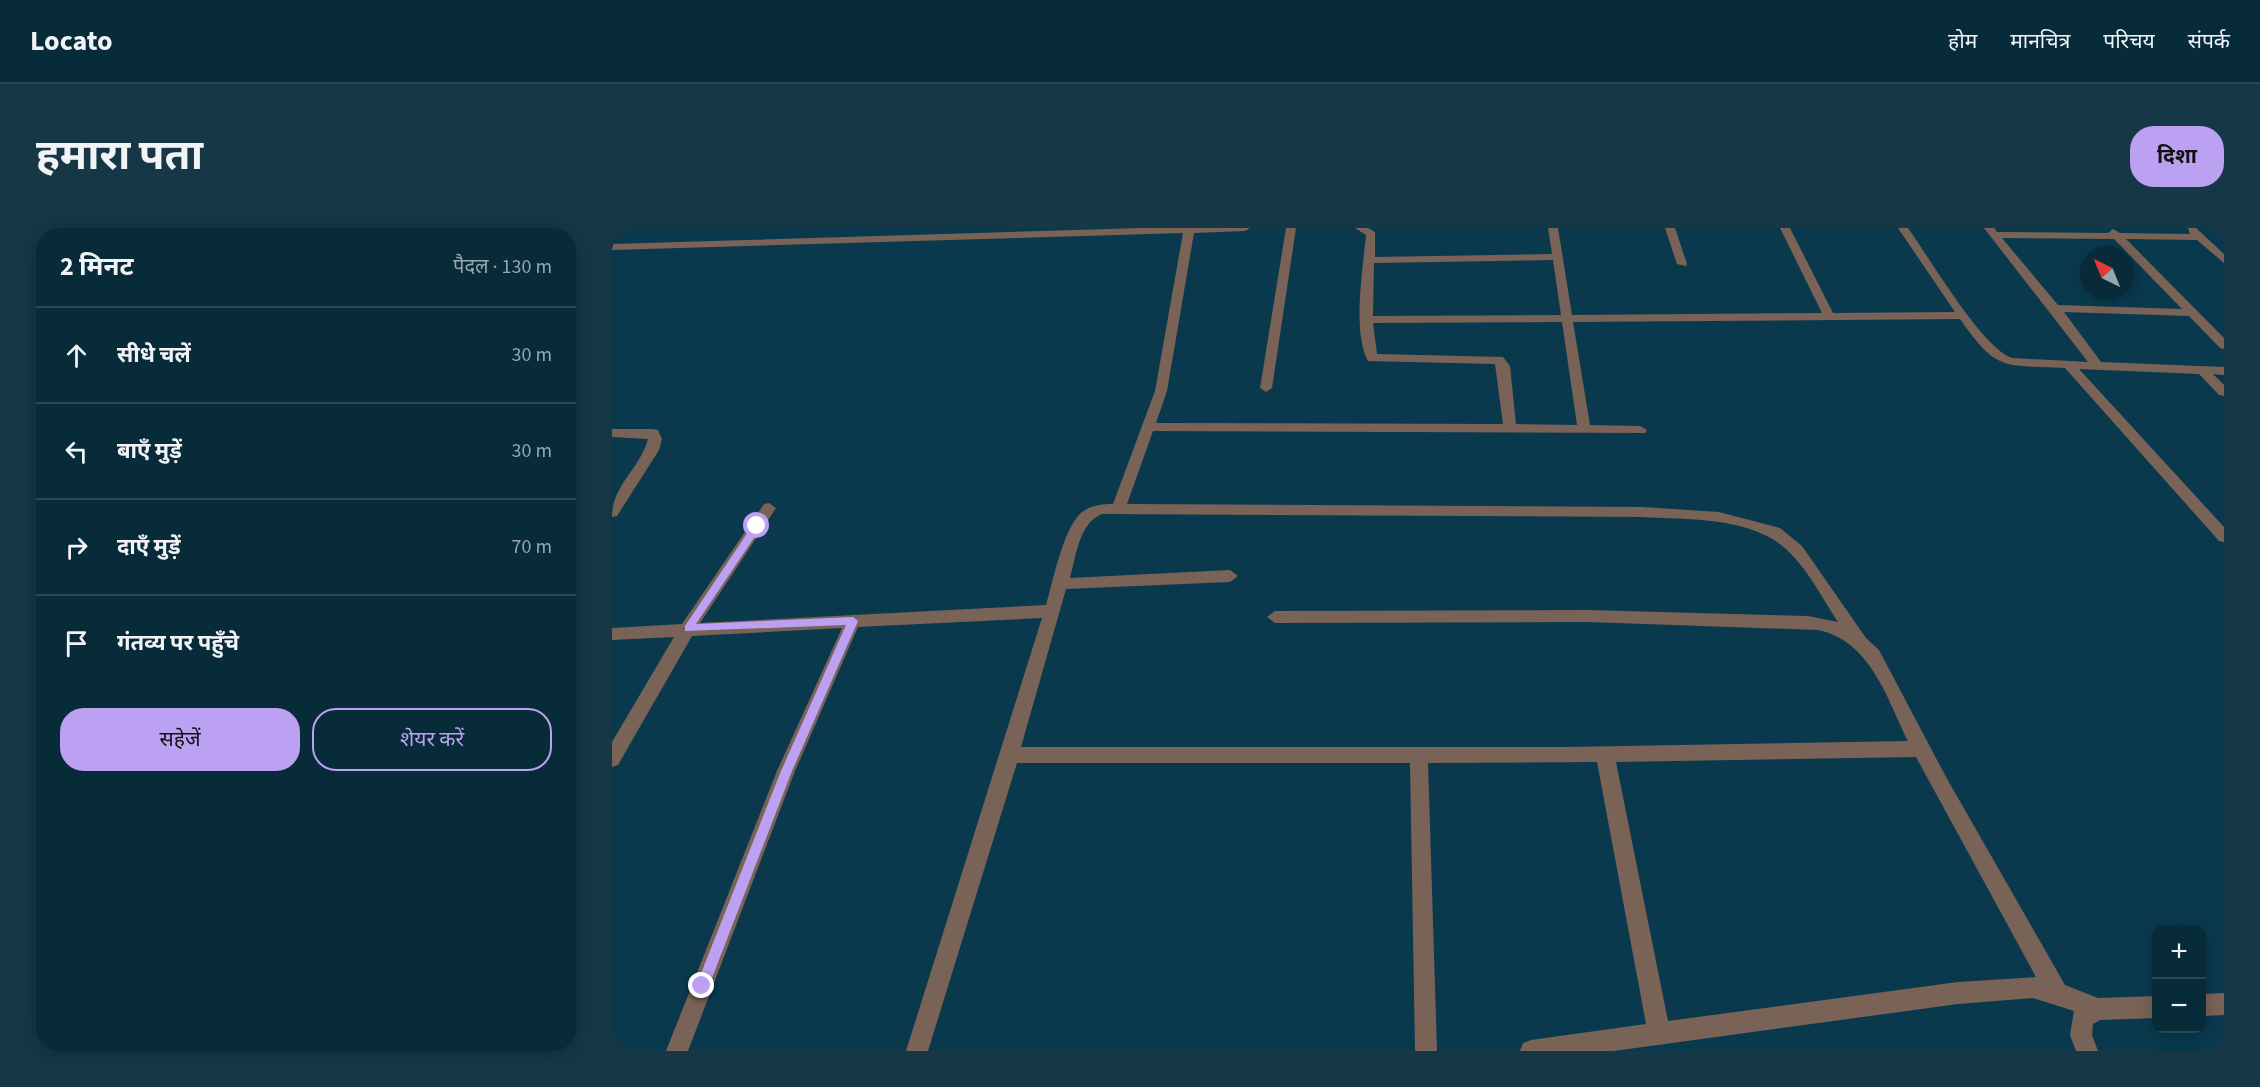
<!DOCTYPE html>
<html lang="hi">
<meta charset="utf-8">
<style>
body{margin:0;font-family:"Source Sans 3","Noto Sans Devanagari",sans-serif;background:#163745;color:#f1f3f6}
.controls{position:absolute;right:18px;bottom:18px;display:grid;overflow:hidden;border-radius:12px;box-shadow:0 3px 15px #0003}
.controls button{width:54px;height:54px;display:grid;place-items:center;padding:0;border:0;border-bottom:2px solid #294754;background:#082b3a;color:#f1f3f6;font:30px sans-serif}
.compass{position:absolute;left:1468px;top:18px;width:54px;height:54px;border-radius:50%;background:#082b3a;box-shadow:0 3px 15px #0003;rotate:317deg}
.stop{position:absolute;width:18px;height:18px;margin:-14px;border:4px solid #bca0f2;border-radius:50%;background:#fff}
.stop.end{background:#bca0f2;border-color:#fff;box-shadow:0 2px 6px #0008}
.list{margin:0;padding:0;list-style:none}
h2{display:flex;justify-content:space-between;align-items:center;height:78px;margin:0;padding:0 24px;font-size:26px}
h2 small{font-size:20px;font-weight:400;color:#98a7af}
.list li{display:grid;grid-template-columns:39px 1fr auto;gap:18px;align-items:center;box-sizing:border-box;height:96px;padding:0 24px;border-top:2px solid #294754}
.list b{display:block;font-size:22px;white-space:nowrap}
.list em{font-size:20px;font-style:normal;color:#98a7af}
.actions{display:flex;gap:12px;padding:18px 24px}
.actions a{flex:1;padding:14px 0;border:2px solid #bca0f2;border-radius:24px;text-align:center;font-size:21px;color:#bca0f2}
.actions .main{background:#bca0f2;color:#111}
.icon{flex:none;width:33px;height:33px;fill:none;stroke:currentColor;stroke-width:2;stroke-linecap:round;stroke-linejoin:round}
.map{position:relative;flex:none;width:1612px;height:823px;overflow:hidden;border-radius:24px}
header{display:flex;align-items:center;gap:36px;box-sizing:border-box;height:84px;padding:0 30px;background:#082b3a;border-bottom:2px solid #294754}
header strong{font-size:28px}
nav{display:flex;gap:33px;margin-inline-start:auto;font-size:21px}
.intro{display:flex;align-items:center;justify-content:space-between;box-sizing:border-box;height:144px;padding:0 36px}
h1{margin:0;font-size:42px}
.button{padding:15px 27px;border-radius:24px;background:#bca0f2;color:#111;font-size:21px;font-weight:700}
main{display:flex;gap:36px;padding:0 36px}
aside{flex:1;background:#082b3a;border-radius:24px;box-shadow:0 3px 15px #0003}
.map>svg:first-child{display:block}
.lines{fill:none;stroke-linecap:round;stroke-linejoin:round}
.minor{fill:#796357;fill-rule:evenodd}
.route{fill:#bca0f2}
</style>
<header>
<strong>Locato</strong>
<nav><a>होम</a><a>मानचित्र</a><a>परिचय</a><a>संपर्क</a></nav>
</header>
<div class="intro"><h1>हमारा पता</h1><a class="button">दिशा</a></div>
<main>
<aside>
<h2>2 मिनट<small>पैदल · 130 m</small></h2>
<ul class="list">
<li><svg class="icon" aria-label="ahead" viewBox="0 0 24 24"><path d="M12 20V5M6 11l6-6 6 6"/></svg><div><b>सीधे चलें</b></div><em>30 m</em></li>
<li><svg class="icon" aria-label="left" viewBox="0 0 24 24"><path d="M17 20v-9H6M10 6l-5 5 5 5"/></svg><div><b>बाएँ मुड़ें</b></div><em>30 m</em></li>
<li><svg class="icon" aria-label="right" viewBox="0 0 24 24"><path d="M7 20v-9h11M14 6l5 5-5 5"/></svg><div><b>दाएँ मुड़ें</b></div><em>70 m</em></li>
<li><svg class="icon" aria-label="arrive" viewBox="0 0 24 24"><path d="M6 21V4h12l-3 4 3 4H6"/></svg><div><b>गंतव्य पर पहुँचे</b></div></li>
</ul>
<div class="actions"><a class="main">सहेजें</a><a>शेयर करें</a></div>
</aside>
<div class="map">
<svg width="1612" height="823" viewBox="0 0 1612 823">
<rect width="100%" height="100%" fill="#0a394e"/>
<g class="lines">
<g class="minor">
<path d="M529 0H638L633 3 582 5 555 163 544 195 891 196 883 136 756 133C740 104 751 40 754 7L743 0H756L763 4V29L940 26 936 0H946L960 87 1210 85 1168 0H1178L1221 85 1343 84 1286 0H1296C1317 29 1370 120 1400 130L1476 134 1372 0H1382L1385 4 1496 5 1501 1 1508 5 1578 6 1576 0H1584L1612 26V35L1585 12 1514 11 1612 110V121L1608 120 1577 88 1452 84 1489 134 1612 139V147L1601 146 1612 157V168L1607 167 1587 146 1467 141 1612 299V314L1607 313 1453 140C1391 137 1385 144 1348 91L961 94 978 197 1028 198 1035 202 1033 205 541 203 515 276 1030 279 1107 284 1168 300 1190 318 1254 410 1267 422 1334 549 1453 757 1486 770 1544 768V790L1488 792 1481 796 1480 807 1486 823H1464L1458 807 1462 783 1421 770 1346 776 1002 823H908L911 815 919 812 1034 796 985 534 816 535 825 823H803L798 535H405L316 823H294L430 390 246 399 183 543 76 823H54L165 543 230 400 80 408 6 537 0 539V514L62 409 0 412V400L70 396 152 276 157 275 164 280 88 395 434 377C441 354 452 294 473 282 481 277 491 276 501 276L543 163 571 5 0 22V16ZM1390 10 1502 11 1570 81 1446 77ZM941 32 949 87 761 88 762 35ZM950 94 965 197 904 196 898 138 891 129 765 126 761 95ZM490 286 1030 289C1078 292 1144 288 1179 326 1198 345 1211 372 1226 394L1196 388 976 382 663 383 655 389 663 395 976 394 1206 402C1259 413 1275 471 1296 513L954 519H409L454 361 618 354 626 348 618 342 458 350C464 328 467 295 490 286ZM1304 529 1424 749 1346 754 1056 793 1004 534Z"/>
<polygon points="674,0 684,0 660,160 654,164 648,160"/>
<polygon points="1053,0 1063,0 1075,36 1074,38 1065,36"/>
<path d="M0 201H41L46 202 50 211 47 222 5 288 0 289C0 257 28 241 36 211L0 209Z"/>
<polygon points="1612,765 1612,787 1590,788 1590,766"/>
</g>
</g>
<polygon class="route" points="142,295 150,298 84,396 241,389 246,393 180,543 95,763 90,765 84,758 169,543 234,397 73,403 73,398"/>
</svg>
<div class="controls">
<button>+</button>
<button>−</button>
</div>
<svg class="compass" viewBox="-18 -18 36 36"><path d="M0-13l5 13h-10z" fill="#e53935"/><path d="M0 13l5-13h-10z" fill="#98a7af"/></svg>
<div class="stop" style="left:145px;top:298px"></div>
<div class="stop end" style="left:90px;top:758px"></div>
</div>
</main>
